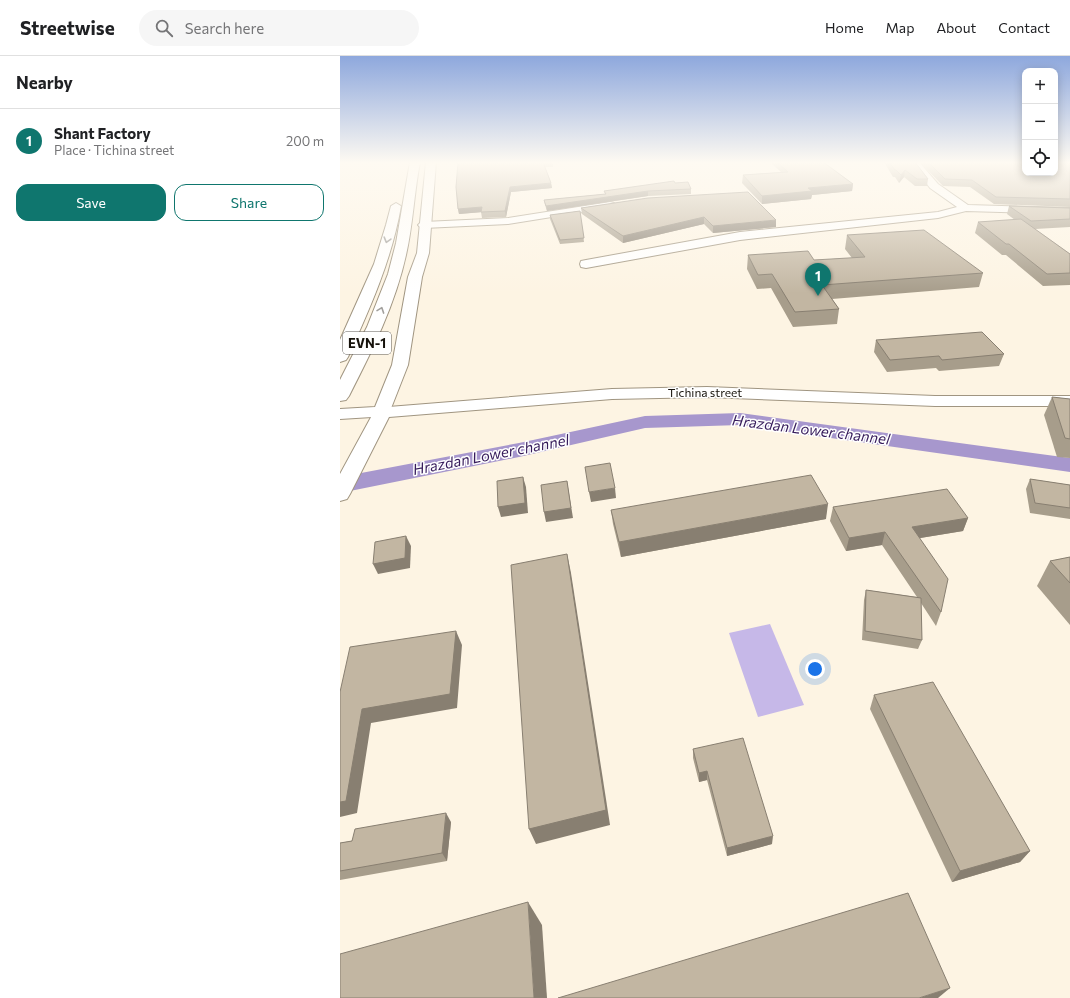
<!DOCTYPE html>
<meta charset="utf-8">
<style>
body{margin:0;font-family:Commissioner,sans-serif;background:#f6f6f6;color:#202124}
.controls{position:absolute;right:12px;top:12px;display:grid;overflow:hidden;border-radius:8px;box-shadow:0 2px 10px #0003}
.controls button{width:36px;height:36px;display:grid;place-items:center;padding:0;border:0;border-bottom:1px solid #e0e0e0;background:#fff;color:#202124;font:20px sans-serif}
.you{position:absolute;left:475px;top:613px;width:14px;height:14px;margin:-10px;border:3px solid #fff;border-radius:50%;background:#1a73e8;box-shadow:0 0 0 6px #1a73e833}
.badge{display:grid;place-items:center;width:26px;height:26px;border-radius:50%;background:#0f766e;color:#fff;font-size:13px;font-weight:700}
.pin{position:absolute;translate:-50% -33px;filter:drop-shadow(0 1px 2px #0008)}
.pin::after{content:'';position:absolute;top:21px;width:14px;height:12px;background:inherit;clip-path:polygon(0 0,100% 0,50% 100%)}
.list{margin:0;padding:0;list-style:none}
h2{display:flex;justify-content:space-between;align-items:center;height:52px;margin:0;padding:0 16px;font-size:17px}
h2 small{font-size:13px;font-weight:400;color:#757577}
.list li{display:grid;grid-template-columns:26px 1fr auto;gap:12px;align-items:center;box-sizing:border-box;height:64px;padding:0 16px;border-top:1px solid #e0e0e0}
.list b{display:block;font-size:15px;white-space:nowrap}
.list p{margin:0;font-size:13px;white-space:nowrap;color:#757577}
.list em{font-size:13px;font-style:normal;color:#757577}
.actions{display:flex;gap:8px;padding:12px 16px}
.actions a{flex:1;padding:9px 0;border:1px solid #0f766e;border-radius:12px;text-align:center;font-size:14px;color:#0f766e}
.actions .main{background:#0f766e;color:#fff}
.icon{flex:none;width:22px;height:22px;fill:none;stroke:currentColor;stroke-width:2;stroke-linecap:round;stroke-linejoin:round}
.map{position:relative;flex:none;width:730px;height:942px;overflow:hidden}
header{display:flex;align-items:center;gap:24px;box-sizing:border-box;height:56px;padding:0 20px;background:#fff;border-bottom:1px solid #e0e0e0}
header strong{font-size:19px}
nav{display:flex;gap:22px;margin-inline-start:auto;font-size:14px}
.search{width:280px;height:36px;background:#f6f6f6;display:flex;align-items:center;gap:10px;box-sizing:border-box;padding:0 14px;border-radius:22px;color:#757577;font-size:15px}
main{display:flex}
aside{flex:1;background:#fff}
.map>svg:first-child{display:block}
.green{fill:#c6b8e8}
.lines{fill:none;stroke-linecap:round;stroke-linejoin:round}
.canal{fill:#a797cd;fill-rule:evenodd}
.minor-casing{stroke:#a09581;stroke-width:2}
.tertiary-casing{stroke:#a09581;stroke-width:2}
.secondary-casing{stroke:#a09581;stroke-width:2}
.trunk-casing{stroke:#a09581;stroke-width:2}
.minor{fill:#fff;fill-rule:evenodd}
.tertiary{fill:#fff;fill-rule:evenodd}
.secondary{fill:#fff;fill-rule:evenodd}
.trunk{fill:#fff;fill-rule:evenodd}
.wall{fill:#a79d8b}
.shaded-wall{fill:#887f71}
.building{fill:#c2b6a2;stroke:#887f71}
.oneway{stroke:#a2a09d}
.labels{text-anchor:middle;stroke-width:3;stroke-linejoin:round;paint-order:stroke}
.far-street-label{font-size:12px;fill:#16120b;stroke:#fff}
.shield{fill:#fff;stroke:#5c5954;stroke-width:1}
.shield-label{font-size:13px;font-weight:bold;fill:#16120b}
.water-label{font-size:15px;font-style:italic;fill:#361b5b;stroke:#fff}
</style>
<header>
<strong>Streetwise</strong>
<div class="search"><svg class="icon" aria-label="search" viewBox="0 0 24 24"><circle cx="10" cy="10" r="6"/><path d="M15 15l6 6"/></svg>Search here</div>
<nav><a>Home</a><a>Map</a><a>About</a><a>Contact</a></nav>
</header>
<main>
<aside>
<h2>Nearby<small></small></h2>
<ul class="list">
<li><span class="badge">1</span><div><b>Shant Factory</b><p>Place · Tichina street</p></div><em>200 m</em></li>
</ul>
<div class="actions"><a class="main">Save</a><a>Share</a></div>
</aside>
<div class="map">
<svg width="730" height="942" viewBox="0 0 730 942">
<rect width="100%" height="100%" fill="#fdf4e3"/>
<polygon class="green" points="430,568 464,649 418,661 389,577"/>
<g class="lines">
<polygon class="canal" points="400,357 730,402 730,416 400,369 305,372 179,401 0,437 0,421 179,387 305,360"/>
<g class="minor-casing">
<g id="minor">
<polygon points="570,106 579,106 598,128 628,149 730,152 730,158 626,155 598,162 400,184 246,212 241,211 240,208 241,205 246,204 400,176 598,156 617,151 590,132"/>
<polygon points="270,146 274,147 275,149 274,151 168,168 84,172 80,171 78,169 80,167 84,166 168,162"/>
</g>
</g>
<g class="tertiary-casing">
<polygon id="tertiary" points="86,106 96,106 89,197 82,221 68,309 48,360 0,363 0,353 35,351 52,309 68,221 77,197"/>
</g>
<g class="secondary-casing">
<polygon id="secondary" points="367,331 595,340 730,340 730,350 595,350 367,341 272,343 49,361 10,438 7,443 0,445 0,418 36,352 272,333"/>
</g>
<g class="trunk-casing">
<g id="trunk">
<path d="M70 106H80C74 137 73 169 66 199 55 249 32 295 9 340L6 344 0 345V324L27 271 48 218 56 187Z"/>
<path d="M56 147 61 150C52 203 30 252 8 301L6 304 0 306V284L34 208 46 169 51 150Z"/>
</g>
</g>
<use href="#minor" class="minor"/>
<use href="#tertiary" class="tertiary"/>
<use href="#secondary" class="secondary"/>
<use href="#trunk" class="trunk"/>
</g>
<g class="wall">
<polygon points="118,106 213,106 213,111 205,111 211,127 212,132 171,136 166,161 142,162 141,156 119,158 118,153"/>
<polygon points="430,106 491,106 484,106 513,128 512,135 472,139 471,143 422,148 402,127 403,119 441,116"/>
<polygon points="544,106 575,106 588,123 587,130 575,130 564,121 559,127 555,121 553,121"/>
<polygon points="580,106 730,106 730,151 654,148 630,131 603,130"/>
<polygon points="335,127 351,133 351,138 308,140 207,155 205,149 204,144 265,138 264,135"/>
<polygon points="308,142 436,171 373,177 364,168 283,187 242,158 241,152"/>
<polygon points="669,150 730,152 730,171 695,173 730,198 730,229 703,230 666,199 662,199 635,177 638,166 675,164 667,158"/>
<polygon points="240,155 244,186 220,188 210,163 210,159"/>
<polygon points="507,179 643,217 639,231 492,243 499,253 497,268 453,271 431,232 417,233 407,213 408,199 474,204 512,202 505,193"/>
<polygon points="536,284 664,298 659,310 599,315 596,312 547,316 534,296"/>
<polygon points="712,341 730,343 730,402 717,401 704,359"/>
<polygon points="690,423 730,429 730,463 690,457 686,433"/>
<polygon points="493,451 628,462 623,475 580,482 601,556 596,570 581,547 582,584 578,593 522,584 524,544 526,534 577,541 542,489 506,495 490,465"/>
<polygon points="271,454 486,463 281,501 273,468"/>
<polygon points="730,501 730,569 697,530 710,505"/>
<polygon points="534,639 690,795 680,806 612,826 530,653"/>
<polygon points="353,693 432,788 387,800 367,724 359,726 353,702"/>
<polygon points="111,766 107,805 0,824 0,787"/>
</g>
<g class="shaded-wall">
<polygon points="565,114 564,121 559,127 561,119"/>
<polygon points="211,127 212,132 171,136 166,161 165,155 170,131"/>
<polygon points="513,128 512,135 472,139 471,143 422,148 422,140 468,132"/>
<polygon points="308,135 308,140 207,155 206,150"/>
<polygon points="142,151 144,156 119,158 118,153"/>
<polygon points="364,161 364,168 283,187 283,180"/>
<polygon points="436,164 436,171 373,177 373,170"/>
<polygon points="183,421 186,431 188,457 161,461 158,451"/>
<polygon points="227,425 233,462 206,466 204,456"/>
<polygon points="275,432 276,442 251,446 249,436"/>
<polygon points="488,448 486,463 281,501 279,486"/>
<polygon points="628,462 623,475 568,484 572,471"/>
<polygon points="545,476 542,489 506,495 509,482"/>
<polygon points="66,480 71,490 70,512 38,518 33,508"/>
<polygon points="227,498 231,517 270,769 196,788 189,773"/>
<polygon points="116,575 122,589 117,652 31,667 17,757 0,761 0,746 22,653"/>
<polygon points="367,715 367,724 359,726 359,717"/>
<polygon points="106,757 111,766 107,805 102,797"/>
<polygon points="433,780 432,788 387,800 387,792"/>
<polygon points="690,795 680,806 612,826 620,815"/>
<polygon points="188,846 202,869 207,942 194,942"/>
<polygon points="610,932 598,942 579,942"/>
</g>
<g class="building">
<polygon points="118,106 212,106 203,106 211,127 170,131 165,155 141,156 142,151 118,153 116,131"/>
<polygon points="437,106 483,106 513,128 468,132 472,135 422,140 403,119 448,116"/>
<polygon points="549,106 575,106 588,123 577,123 565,114 561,119 556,114 555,114"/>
<polygon points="588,106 685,106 685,117 715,117 715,106 730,106 730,143 656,141 632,124 605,123"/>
<polygon points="334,125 335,127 348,126 351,133 308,135 206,150 204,144 266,138 264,135"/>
<polygon points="408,136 436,164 373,170 364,161 283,180 241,152 308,142"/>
<polygon points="669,150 730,152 730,163 691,165"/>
<polygon points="240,155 244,182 220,184 210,159"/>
<polygon points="681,163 730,198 730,217 707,218 669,188 666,188 638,166"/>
<polygon points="584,174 643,217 482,229 499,253 455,256 432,218 418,219 408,199 468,195 474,204 525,201 507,179"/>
<polygon points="642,276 664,298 602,304 599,300 550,304 536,284"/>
<polygon points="712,341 730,343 730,383 725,382"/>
<polygon points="270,407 275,432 249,436 245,411"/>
<polygon points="471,419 488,448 279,486 271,454"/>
<polygon points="183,421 185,447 158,451 157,425"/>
<polygon points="690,423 730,429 730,452 695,447"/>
<polygon points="227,425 231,452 204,456 201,429"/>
<polygon points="607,433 628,462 572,471 608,523 601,556 545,476 509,482 493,451"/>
<polygon points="66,480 65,502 33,508 35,486"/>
<polygon points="227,498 266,754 189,773 171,509"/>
<polygon points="730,501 730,527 710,505"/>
<polygon points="526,534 581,542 582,584 525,575"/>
<polygon points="116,575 110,638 22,653 6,745 0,746 0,636 10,591"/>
<polygon points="593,626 690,795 620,815 534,639"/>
<polygon points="403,682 433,780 387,792 367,715 359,717 353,693"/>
<polygon points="106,757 102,797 0,815 0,787 12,785 15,773"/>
<polygon points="568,837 610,932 579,942 218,942"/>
<polygon points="188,846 194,942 0,942 0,898"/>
</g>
<defs><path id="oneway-chevron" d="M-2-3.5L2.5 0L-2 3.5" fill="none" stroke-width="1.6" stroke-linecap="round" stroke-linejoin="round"/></defs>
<g class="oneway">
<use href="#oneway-chevron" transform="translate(47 184) rotate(106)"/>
<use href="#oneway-chevron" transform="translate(41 254) rotate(-70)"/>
</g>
<linearGradient id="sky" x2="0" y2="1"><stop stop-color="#8ea8dd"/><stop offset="0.45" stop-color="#fefaf2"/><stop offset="1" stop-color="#fefaf2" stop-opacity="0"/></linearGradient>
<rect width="730" height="237" fill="url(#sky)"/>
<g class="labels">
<g class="far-street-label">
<text x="365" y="341">Tichina street</text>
</g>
<rect class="shield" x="3" y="276" width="48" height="22" rx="3"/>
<g class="shield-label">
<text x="27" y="292">EVN-1</text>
</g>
<g class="water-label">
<text transform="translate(471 374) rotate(7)" y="5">Hrazdan Lower channel</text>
<text transform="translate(151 399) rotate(-11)" y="5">Hrazdan Lower channel</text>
</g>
</g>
</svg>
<div class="controls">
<button>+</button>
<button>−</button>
<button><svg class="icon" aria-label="locate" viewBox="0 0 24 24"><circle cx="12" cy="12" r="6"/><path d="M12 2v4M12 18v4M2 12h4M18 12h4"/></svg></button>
</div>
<div class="you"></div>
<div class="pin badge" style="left:478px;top:240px">1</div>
</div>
</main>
